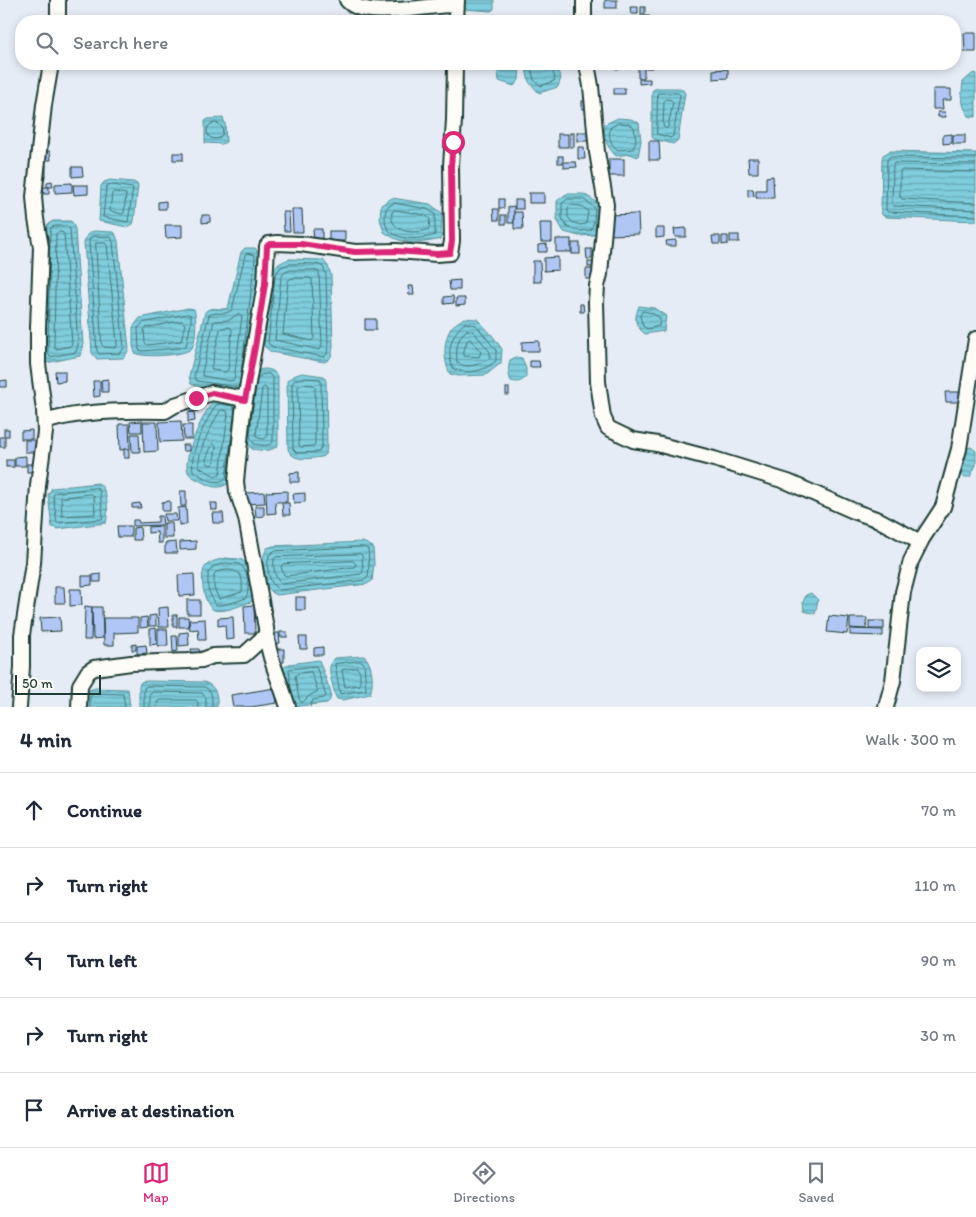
<!DOCTYPE html>
<meta charset="utf-8">
<style>
body{margin:0;font-family:Itim,sans-serif;background:#f2f2f3;color:#1f2937}
.controls{position:absolute;right:15px;bottom:15px;display:grid;overflow:hidden;border-radius:10px;box-shadow:0 2px 8px #0003}
.controls button{width:45px;height:45px;display:grid;place-items:center;padding:0;border:0;border-bottom:1px solid #e0e1e3;background:#fff;color:#1f2937;font:25px sans-serif}
.scale{position:absolute;left:15px;bottom:12px;width:86px;box-sizing:border-box;padding-left:5px;border:2px solid #1f3d34;border-top:0;font-size:14px;line-height:18px;white-space:nowrap;color:#1f3d34;-webkit-text-stroke:4px #fdfcf7;paint-order:stroke}
.stop{position:absolute;width:15px;height:15px;margin:-11px;border:4px solid #db2777;border-radius:50%;background:#fff}
.stop.end{background:#db2777;border-color:#fff;box-shadow:0 1px 5px #0008}
.list{margin:0;padding:0;list-style:none}
h2{display:flex;justify-content:space-between;align-items:center;height:65px;margin:0;padding:0 20px;font-size:21px}
h2 small{font-size:16px;font-weight:400;color:#747a83}
.list li{display:grid;grid-template-columns:32px 1fr auto;gap:15px;align-items:center;box-sizing:border-box;height:75px;padding:0 20px;border-top:1px solid #e0e1e3}
.list b{display:block;font-size:19px;white-space:nowrap}
.list em{font-size:16px;font-style:normal;color:#747a83}
.icon{flex:none;width:28px;height:28px;fill:none;stroke:currentColor;stroke-width:2;stroke-linecap:round;stroke-linejoin:round}
.map{position:relative;flex:none;width:976px;height:707px;overflow:hidden}
.search{position:absolute;background:#fff;box-shadow:0 2px 8px #0003;left:15px;right:15px;top:15px;height:55px;display:flex;align-items:center;gap:12px;box-sizing:border-box;padding:0 18px;border-radius:20px;color:#747a83;font-size:19px}
.sheet{height:440px;background:#fff}
nav{display:flex;justify-content:space-around;align-items:center;box-sizing:border-box;height:70px;border-top:1px solid #e0e1e3;background:#fff;font-size:14px;color:#747a83}
nav a{display:grid;justify-items:center;gap:2px}
nav .on{color:#db2777}
.map>svg:first-child{display:block}
.water{fill:url(#water-rules);stroke:#599399}
.lines{fill:none;stroke-linecap:round;stroke-linejoin:round}
.shore{stroke:#457778;stroke-width:1}
.building{fill:#b0c6f4;stroke:#1f3d34}
.minor-casing{stroke:#1f3d34;stroke-width:18}
.minor{stroke:#fdfcf7;stroke-width:14}
.route{stroke:#db2777;stroke-width:6}
</style>
<div class="map">
<svg width="976" height="707" viewBox="0 0 976 707">
<defs>
<pattern id="water-rules" width="6" height="5" patternUnits="userSpaceOnUse" patternTransform="scale(1.25)"><rect width="6" height="5" fill="#7fcddd"/><path d="M0 2.5h6" fill="none" stroke="#67a8b4"/></pattern>
</defs>
<rect width="100%" height="100%" fill="#e6ecf6"/>
<filter id="ink" filterUnits="userSpaceOnUse"><feTurbulence type="fractalNoise" baseFrequency=".02" numOctaves="2"/><feDisplacementMap in="SourceGraphic" scale="10" xChannelSelector="R" yChannelSelector="G"/><feConvolveMatrix kernelMatrix="1 2 1 2 8 2 1 2 1" color-interpolation-filters="sRGB"/></filter>
<g filter="url(#ink)">
<g class="water">
<polygon points="462,0 494,0 494,9 491,11 464,9 462,6"/>
<polygon points="497,64 520,64 519,80 514,86 499,81"/>
<polygon points="525,64 554,64 561,78 558,87 539,93 529,82"/>
<path d="M976 73V117H970C961 107 961 95 963 82L972 74Z"/>
<polygon points="656,88 681,88 685,93 678,140 673,144 654,139 652,137 652,91"/>
<polygon points="223,118 225,123 226,142 222,144 205,143 205,121 208,119"/>
<path d="M618 118 631 119 639 123 641 141 638 157 630 154 616 156C606 146 603 137 605 124Z"/>
<polygon points="890,151 976,153 976,221 886,217 882,215 881,210 882,159 883,155"/>
<polygon points="110,180 134,182 138,185 134,221 133,224 127,227 99,221 101,186 104,182"/>
<polygon points="566,194 584,194 601,205 599,223 595,235 579,236 564,232 557,220 557,201"/>
<path d="M392 198 430 204 442 213 441 239C418 244 404 246 384 232L380 219 381 205Z"/>
<polygon points="53,221 70,221 72,222 75,229 83,345 80,356 46,363 44,362 45,232 48,224"/>
<path d="M94 231 113 232 115 233 118 241 129 349 125 356 123 358 97 359 92 353 84 242C86 236 87 233 94 231Z"/>
<path d="M245 248H255L260 255 245 386 240 392H229L196 386 191 384 189 376 205 312C211 305 220 311 228 308L241 252Z"/>
<path d="M289 259 323 260 328 266 331 275 333 347C332 353 332 360 324 362L271 352 264 346 270 275C274 266 279 263 289 259Z"/>
<path d="M639 306 654 308 666 316 664 331 645 334C634 325 634 319 639 306Z"/>
<path d="M188 308 194 309C197 317 196 341 192 348 186 356 142 358 135 353L133 346V327L140 318Z"/>
<path d="M464 318 477 319 492 335 502 349 501 363 486 375 459 376 450 374C443 360 443 341 451 328 454 324 460 321 464 318Z"/>
<path d="M516 357 522 358 526 369V377C521 382 518 383 511 381 508 375 508 367 510 360Z"/>
<path d="M264 369C271 369 275 371 278 378V445C271 453 261 450 252 449 238 434 251 392 256 373L259 370Z"/>
<path d="M302 373 324 376 326 381 327 445 326 453 322 457C311 458 293 463 288 449L287 381 293 376Z"/>
<path d="M214 400 239 404 231 479 229 483C220 489 213 488 204 483 199 480 190 477 188 472 182 457 204 412 214 400Z"/>
<polygon points="971,447 976,451 976,465 970,477 964,477 959,473 966,448"/>
<path d="M98 483C108 488 109 513 106 523L58 529 52 527 48 495 52 488Z"/>
<path d="M363 542 373 547 374 564 372 581 367 584 277 595C261 589 259 561 267 548L273 546Z"/>
<path d="M226 558C231 559 237 558 242 560 254 567 256 590 251 602L248 603C239 606 223 613 214 610 204 606 199 576 205 567 210 561 218 560 226 558Z"/>
<polygon points="811,593 818,600 815,614 804,611 803,602 806,595"/>
<path d="M364 656C373 663 374 684 370 694L343 700 337 699 335 695C333 684 325 667 334 658Z"/>
<polygon points="319,660 331,693 330,700 327,703 291,707 288,703 283,668 289,664"/>
<path d="M147 681 204 682C216 686 218 695 217 707H139V685L141 682Z"/>
<polygon points="95,688 128,689 130,707 86,707 85,697 89,690"/>
</g>
<g class="lines">
<g class="shore">
<polyline points="530,64 534,80 541,86 554,81 555,78 550,64"/>
<polygon points="658,93 678,93 680,95 673,136 671,138 657,134"/>
<polygon points="666,99 671,100 673,102 668,127 666,129 663,126 664,102"/>
<path d="M619 123 629 124 634 127 636 140 633 149 618 150C611 145 608 137 610 128Z"/>
<circle cx="215" cy="131" r="8"/>
<polyline points="976,158 889,157 887,160 886,210 888,212 976,216"/>
<polyline points="976,164 894,163 893,165 892,204 894,206 976,210"/>
<polyline points="976,172 902,170 900,172 900,197 902,199 976,203"/>
<polygon points="112,185 133,188 128,222 103,217 106,188 108,185"/>
<polygon points="114,192 126,194 124,213 122,214 110,211 112,194"/>
<polygon points="568,199 583,199 595,208 594,222 591,230 579,231 567,227 562,218 562,204"/>
<path d="M394 203 427 209 435 214V235C423 239 398 242 388 229 384 224 385 215 386 209Z"/>
<polygon points="571,205 581,206 588,211 586,224 580,225 572,222 568,217 568,208"/>
<path d="M396 210 425 215 430 219 429 229C415 235 388 233 392 212Z"/>
<polygon points="55,226 67,226 70,229 78,345 76,352 50,357 48,354 50,233 51,228"/>
<polygon points="58,232 62,232 64,234 72,344 70,346 57,349 54,347 56,234"/>
<polygon points="94,236 111,237 113,242 124,348 120,353 99,354 97,351 89,243 90,238"/>
<polygon points="96,243 105,243 107,245 117,342 117,346 115,348 104,347 102,345"/>
<path d="M289 264C296 264 319 262 323 267 324 269 326 274 326 276L328 346 327 354 324 357 273 347 268 343 275 276 280 268Z"/>
<polygon points="291,270 314,270 319,272 322,346 320,350 275,340 281,278 284,273"/>
<polygon points="292,278 310,278 312,279 314,338 312,341 283,334 288,281"/>
<polygon points="643,311 652,313 660,318 659,326 647,329 643,326 640,316"/>
<polygon points="188,314 191,315 191,323 186,346 179,348 142,351 139,350 138,328 143,323"/>
<polygon points="238,314 240,314 242,316 234,380 230,381 203,376 202,373 214,321 229,320"/>
<polygon points="182,321 185,324 181,341 147,345 145,343 144,330 146,328"/>
<path d="M465 323 476 325 496 350V361C483 371 470 375 454 369 445 354 451 333 465 323Z"/>
<polygon points="222,328 230,327 232,330 228,370 225,372 213,370 211,368 220,330"/>
<path d="M467 330 473 331 490 352V358C481 364 466 370 457 362 456 351 456 337 467 330Z"/>
<polygon points="470,339 481,352 479,357 464,356 464,350 467,341"/>
<path d="M269 374 273 379V442C269 447 260 445 254 444L250 436 252 414 257 380 261 375Z"/>
<polygon points="302,378 319,379 321,381 322,445 319,452 297,453 293,449 292,384 295,380"/>
<polygon points="303,384 313,385 315,387 315,444 313,446 301,447 299,445 298,387"/>
<path d="M239 385 237 387 197 381 194 377 209 315C216 311 225 316 232 310L245 255 247 253 255 255V259L240 382"/>
<polygon points="265,387 267,390 267,437 264,439 258,438 256,435 262,389"/>
<path d="M222 410 227 411 228 414 220 474 215 476 199 467C197 451 212 425 220 411Z"/>
<path d="M234 418 226 478C216 487 203 477 193 471 189 452 206 421 216 405L220 404 233 406 235 410"/>
<polygon points="213,443 216,446 214,463 211,465 207,463 206,460"/>
<polygon points="97,488 100,492 103,516 102,519 57,523 53,496 55,493"/>
<polygon points="91,494 94,496 95,514 62,516 61,498"/>
<path d="M363 547 368 549 369 565 368 577 365 580 279 590C268 583 266 567 269 555L274 551Z"/>
<path d="M360 554 362 555 363 572 361 574 281 584C275 578 273 568 274 559L276 557Z"/>
<polygon points="353,561 356,564 354,567 286,576 284,575 281,567 283,564"/>
<path d="M226 563C230 564 235 563 239 564 249 569 250 590 246 598 237 601 225 606 215 605L208 589V573L213 567Z"/>
<path d="M227 570C242 570 243 578 242 592L219 599 214 588V575L216 572Z"/>
<polygon points="361,661 364,663 366,690 340,694 335,664"/>
<polygon points="357,668 360,672 360,685 345,687 342,670"/>
<polygon points="311,672 318,691 309,696 302,703 299,699 295,676 297,674"/>
<polyline points="291,690 289,669 316,666 326,696 324,698 313,700 310,707"/>
<polyline points="90,707 90,698 92,694 96,693 123,694 125,707"/>
<path d="M144 707V688L147 686 204 687C213 690 212 698 212 707"/>
<polyline points="150,707 150,694 153,692 202,693 206,698 206,707"/>
<polyline points="157,707 158,701 160,700 196,700 198,702 198,707"/>
</g>
</g>
<g class="building">
<rect x="605" y="0" width="12" height="8"/>
<polygon points="630,7 638,7 638,14 631,14"/>
<rect x="641" y="7" width="4" height="7"/>
<rect x="641" y="16" width="8" height="5"/>
<polygon points="637,18 637,21 617,21 617,19"/>
<polygon points="955,29 956,29 957,43 955,43"/>
<polygon points="964,33 976,33 976,52 965,52"/>
<polygon points="615,64 620,64 620,69 616,69"/>
<polygon points="638,64 652,64 652,68 644,68 644,78 638,78"/>
<polygon points="728,69 728,78 713,79 713,70"/>
<polygon points="639,79 650,79 650,83 639,84"/>
<rect x="614" y="88" width="11" height="6"/>
<polygon points="933,89 951,89 951,100 942,100 943,109 933,109"/>
<rect x="582" y="101" width="6" height="8"/>
<polygon points="938,112 945,112 946,117 938,117"/>
<rect x="577" y="132" width="12" height="9"/>
<rect x="570" y="133" width="4" height="14"/>
<rect x="558" y="134" width="10" height="13"/>
<polygon points="952,134 952,143 943,144 943,135"/>
<rect x="953" y="135" width="12" height="9"/>
<polygon points="649,141 659,141 660,160 649,160"/>
<polygon points="578,147 584,147 585,159 578,159"/>
<polygon points="50,151 51,160 44,160 43,152"/>
<rect x="173" y="153" width="10" height="7"/>
<rect x="558" y="156" width="5" height="7"/>
<polygon points="748,158 758,158 758,173 749,173"/>
<rect x="609" y="159" width="15" height="17"/>
<polygon points="564,162 576,162 577,167 564,168"/>
<polygon points="46,165 46,176 40,176 40,166"/>
<polygon points="72,167 82,167 83,176 72,177"/>
<polygon points="773,176 774,198 756,198 756,190 766,190 766,177"/>
<polygon points="52,181 53,187 47,187 47,182"/>
<polygon points="72,183 72,192 55,193 55,184"/>
<polygon points="73,185 88,185 88,194 74,195"/>
<polygon points="43,187 49,187 49,194 44,194"/>
<polygon points="748,189 753,189 754,196 748,197"/>
<rect x="529" y="193" width="15" height="10"/>
<rect x="499" y="199" width="5" height="9"/>
<rect x="515" y="200" width="8" height="9"/>
<polygon points="166,201 166,209 158,209 158,202"/>
<polygon points="514,206 514,223 508,223 508,207"/>
<polygon points="292,209 302,209 303,232 293,232"/>
<polygon points="493,209 499,209 499,220 494,220"/>
<polygon points="283,212 289,212 290,231 284,231"/>
<polygon points="514,212 522,212 523,229 514,229"/>
<polygon points="638,214 639,234 608,235 607,215"/>
<polygon points="202,215 210,215 210,222 202,223"/>
<rect x="501" y="215" width="5" height="9"/>
<polygon points="540,223 552,223 552,242 541,242"/>
<polygon points="165,225 182,225 182,237 166,238"/>
<polygon points="656,228 664,228 664,237 656,238"/>
<polygon points="686,228 686,237 675,237 674,229"/>
<polygon points="313,229 322,229 322,241 314,242"/>
<rect x="329" y="231" width="16" height="10"/>
<rect x="730" y="235" width="9" height="7"/>
<polygon points="712,236 720,236 720,244 713,244"/>
<polygon points="722,236 728,236 728,244 722,245"/>
<rect x="556" y="239" width="15" height="13"/>
<polygon points="676,240 676,246 667,246 666,241"/>
<rect x="572" y="243" width="8" height="11"/>
<polygon points="547,244 547,252 538,252 538,245"/>
<polygon points="586,249 592,249 592,259 587,259"/>
<polygon points="558,257 558,270 544,271 544,258"/>
<polygon points="533,261 540,261 541,282 533,282"/>
<rect x="588" y="262" width="5" height="5"/>
<rect x="586" y="269" width="10" height="10"/>
<polygon points="460,280 460,290 450,290 449,281"/>
<polygon points="408,286 413,286 414,295 409,295"/>
<polygon points="453,296 454,303 444,304 444,297"/>
<polygon points="456,298 465,298 465,305 456,306"/>
<polygon points="580,304 583,304 584,312 580,312"/>
<rect x="365" y="319" width="11" height="11"/>
<polygon points="539,341 539,351 522,351 522,342"/>
<polygon points="530,361 539,361 540,367 530,367"/>
<polygon points="55,371 65,371 65,381 56,382"/>
<polygon points="108,379 108,392 102,392 101,380"/>
<polygon points="7,380 7,387 0,387 0,381"/>
<polygon points="93,381 100,381 100,396 94,397"/>
<rect x="506" y="388" width="3" height="7"/>
<polygon points="945,392 962,392 962,402 946,402"/>
<polygon points="197,404 198,411 190,412 190,405"/>
<polygon points="194,412 195,421 188,422 188,413"/>
<polygon points="142,421 142,432 131,432 130,422"/>
<polygon points="181,421 182,441 160,442 159,422"/>
<polygon points="143,422 157,422 158,451 144,452"/>
<polygon points="119,424 129,424 130,449 120,450"/>
<polygon points="183,425 192,425 192,439 184,439"/>
<rect x="4" y="429" width="5" height="7"/>
<polygon points="32,430 32,439 21,439 21,431"/>
<polygon points="131,434 139,434 140,452 132,452"/>
<rect x="0" y="437" width="5" height="10"/>
<rect x="25" y="440" width="11" height="12"/>
<polygon points="182,445 189,445 189,451 183,451"/>
<rect x="124" y="449" width="5" height="9"/>
<polygon points="26,456 26,466 15,466 15,457"/>
<rect x="6" y="460" width="8" height="7"/>
<rect x="27" y="464" width="6" height="8"/>
<polygon points="299,472 299,482 290,482 290,473"/>
<polygon points="180,491 186,491 186,506 181,506"/>
<polygon points="287,491 287,502 275,502 276,513 267,514 266,492"/>
<polygon points="264,492 265,503 246,504 246,493"/>
<polygon points="305,493 305,502 294,503 293,494"/>
<polygon points="170,501 170,511 162,511 162,502"/>
<polygon points="140,503 141,508 132,508 132,504"/>
<polygon points="210,503 217,503 217,510 211,510"/>
<polygon points="282,503 289,503 290,515 283,515"/>
<polygon points="255,506 264,506 264,516 256,517"/>
<polygon points="186,507 187,524 179,525 178,508"/>
<polygon points="212,513 223,513 224,523 213,523"/>
<polygon points="164,514 176,514 177,521 165,521"/>
<polygon points="158,516 162,516 163,525 133,526 133,520 138,520 139,523 158,522"/>
<polygon points="164,523 172,523 173,538 164,538"/>
<polygon points="117,526 131,526 131,537 118,537"/>
<polygon points="162,526 162,543 158,543 157,532 148,533 148,527"/>
<polygon points="140,527 141,540 133,540 133,528"/>
<polygon points="196,541 196,549 180,550 180,542"/>
<polygon points="176,542 177,553 165,553 165,543"/>
<polygon points="101,574 101,582 93,582 93,575"/>
<polygon points="194,574 195,595 179,596 178,575"/>
<polygon points="82,576 92,576 92,585 82,586"/>
<polygon points="55,587 64,587 65,603 55,603"/>
<polygon points="70,589 81,589 82,605 70,606"/>
<rect x="296" y="597" width="9" height="13"/>
<rect x="187" y="600" width="13" height="14"/>
<polygon points="254,605 255,633 245,633 244,606"/>
<polygon points="85,606 92,607 91,640 84,640"/>
<polygon points="92,607 102,607 103,638 93,639"/>
<polygon points="168,607 169,627 159,627 158,608"/>
<polygon points="156,615 156,626 149,626 149,616"/>
<rect x="173" y="615" width="4" height="12"/>
<polygon points="829,616 849,618 847,634 827,632"/>
<polygon points="60,617 61,631 41,632 40,618"/>
<polygon points="147,617 148,627 140,628 140,618"/>
<polygon points="179,617 188,617 189,627 179,627"/>
<polygon points="233,617 234,639 226,640 225,625 218,626 218,618"/>
<polygon points="103,618 138,618 138,632 114,633 114,645 104,645"/>
<polygon points="850,618 867,618 866,629 850,628"/>
<polygon points="205,619 206,640 199,640 198,629 190,630 189,620"/>
<rect x="869" y="621" width="15" height="8"/>
<polygon points="156,628 157,644 150,645 150,629"/>
<polygon points="158,629 167,629 168,646 158,646"/>
<polygon points="850,629 883,630 883,636 850,635"/>
<polygon points="188,632 189,645 179,646 179,633"/>
<rect x="280" y="632" width="7" height="5"/>
<polygon points="275,633 279,633 280,643 275,644"/>
<polygon points="172,636 177,636 178,651 173,652"/>
<polygon points="299,637 307,637 307,649 300,649"/>
<polygon points="136,644 136,650 132,650 132,645"/>
<polygon points="146,645 147,653 137,654 137,646"/>
<polygon points="323,647 323,655 314,655 314,648"/>
<polygon points="191,649 199,649 200,654 192,654"/>
<polygon points="278,649 284,649 284,662 278,663"/>
<polygon points="275,688 277,703 251,707 233,707 231,695"/>
</g>
<g class="lines">
<g class="minor-casing">
<g id="minor">
<path d="M347 0C364 21 431 4 456 5"/>
<polyline points="58,21 58,0"/>
<polyline points="456,21 457,0"/>
<polyline points="584,21 584,0"/>
<polyline points="587,64 591,86 597,152 606,205 600,274 597,286 596,302 598,382 603,417 608,428 633,440 657,444 714,459 788,482 856,512 879,520 920,542"/>
<path d="M45 422C79 410 129 410 165 411L175 405 212 393 245 399"/>
<polyline points="19,707 22,667 22,635 33,563 38,485 45,432 44,410 38,364 38,327 41,247 36,219 34,197 44,105 51,64"/>
<polyline points="79,707 80,685 88,672 94,668 131,663 188,661 202,660 213,656 244,655 266,635"/>
<path d="M288 707C280 680 267 656 266 628L246 518 237 491 236 481 243 412 265 284 267 246 269 244 277 243 301 244 355 252 396 251 437 254 450 253 452 241 451 166 454 120 455 64"/>
<polyline points="886,707 893,681 903,592 911,561 922,539 943,507 959,449 976,339"/>
</g>
</g>
<use href="#minor" class="minor"/>
</g>
</g>
<g class="lines" filter="url(#ink)">
<polyline class="route" points="196,398 212,393 245,400 255,347 265,284 267,246 270,244 301,244 355,252 396,251 437,254 450,253 452,241 451,166 453,142"/>
</g>
</svg>
<div class="controls">
<button><svg class="icon" aria-label="layers" viewBox="0 0 24 24"><path d="M12 4l9 5-9 5-9-5zM3 14l9 5 9-5"/></svg></button>
</div>
<div class="scale">50 m</div>
<div class="stop" style="left:453px;top:142px"></div>
<div class="stop end" style="left:196px;top:398px"></div>
<div class="search"><svg class="icon" aria-label="search" viewBox="0 0 24 24"><circle cx="10" cy="10" r="6"/><path d="M15 15l6 6"/></svg>Search here</div>
</div>
<section class="sheet">
<h2>4 min<small>Walk · 300 m</small></h2>
<ul class="list">
<li><svg class="icon" aria-label="ahead" viewBox="0 0 24 24"><path d="M12 20V5M6 11l6-6 6 6"/></svg><div><b>Continue</b></div><em>70 m</em></li>
<li><svg class="icon" aria-label="right" viewBox="0 0 24 24"><path d="M7 20v-9h11M14 6l5 5-5 5"/></svg><div><b>Turn right</b></div><em>110 m</em></li>
<li><svg class="icon" aria-label="left" viewBox="0 0 24 24"><path d="M17 20v-9H6M10 6l-5 5 5 5"/></svg><div><b>Turn left</b></div><em>90 m</em></li>
<li><svg class="icon" aria-label="right" viewBox="0 0 24 24"><path d="M7 20v-9h11M14 6l5 5-5 5"/></svg><div><b>Turn right</b></div><em>30 m</em></li>
<li><svg class="icon" aria-label="arrive" viewBox="0 0 24 24"><path d="M6 21V4h12l-3 4 3 4H6"/></svg><div><b>Arrive at destination</b></div></li>
</ul>
</section>
<nav>
<a class="on"><svg class="icon" aria-label="map" viewBox="0 0 24 24"><path d="M3 6l6-2 6 2 6-2v14l-6 2-6-2-6 2zM9 4v14M15 6v14"/></svg>Map</a>
<a><svg class="icon" aria-label="directions" viewBox="0 0 24 24"><path d="M12 3l9 9-9 9-9-9zM9 14v-3h6M13 9l2 2-2 2"/></svg>Directions</a>
<a><svg class="icon" aria-label="saved" viewBox="0 0 24 24"><path d="M7 4h10v16l-5-4-5 4z"/></svg>Saved</a>
</nav>
